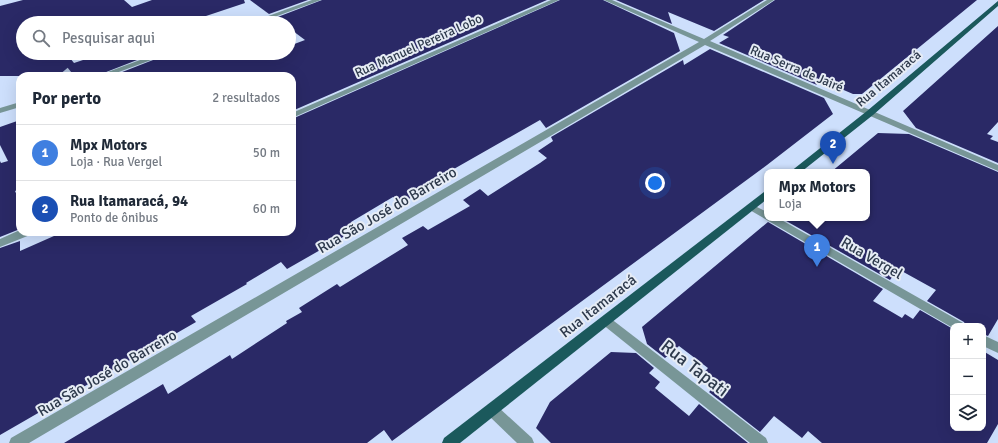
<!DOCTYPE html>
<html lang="pt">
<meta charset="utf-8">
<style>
body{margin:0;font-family:Signika,sans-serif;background:#f6f6f7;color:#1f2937}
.controls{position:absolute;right:12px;bottom:12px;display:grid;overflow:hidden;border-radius:8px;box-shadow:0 4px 16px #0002}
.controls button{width:36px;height:36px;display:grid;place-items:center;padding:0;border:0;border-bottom:1px solid #e0e1e3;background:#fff;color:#1f2937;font:20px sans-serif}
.you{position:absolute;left:655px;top:183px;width:14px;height:14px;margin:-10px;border:3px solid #fff;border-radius:50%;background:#1a73e8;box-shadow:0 0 0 6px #1a73e833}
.badge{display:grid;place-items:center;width:26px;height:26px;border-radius:50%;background:#9f7524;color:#fff;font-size:13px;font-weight:700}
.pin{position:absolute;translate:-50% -33px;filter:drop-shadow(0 1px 2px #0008)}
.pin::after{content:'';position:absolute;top:21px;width:14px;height:12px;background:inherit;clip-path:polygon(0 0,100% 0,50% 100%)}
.popup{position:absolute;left:764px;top:169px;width:106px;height:52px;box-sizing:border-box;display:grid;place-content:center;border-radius:8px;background:#fff;filter:drop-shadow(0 1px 3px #0005);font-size:13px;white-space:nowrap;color:#747a83}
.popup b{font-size:15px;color:#1f2937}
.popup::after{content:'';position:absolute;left:50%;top:100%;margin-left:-8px;border:8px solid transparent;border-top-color:#fff}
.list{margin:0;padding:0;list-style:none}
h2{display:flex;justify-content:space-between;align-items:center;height:52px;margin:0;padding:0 16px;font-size:17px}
h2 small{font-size:13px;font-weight:400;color:#747a83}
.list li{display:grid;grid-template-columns:26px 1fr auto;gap:12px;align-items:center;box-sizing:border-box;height:56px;padding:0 16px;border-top:1px solid #e0e1e3}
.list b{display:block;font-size:15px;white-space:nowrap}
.list p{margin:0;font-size:13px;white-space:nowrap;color:#747a83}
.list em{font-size:13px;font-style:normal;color:#747a83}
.icon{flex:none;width:22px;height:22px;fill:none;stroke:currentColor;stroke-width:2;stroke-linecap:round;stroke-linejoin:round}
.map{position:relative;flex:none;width:998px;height:443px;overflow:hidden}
.search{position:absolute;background:#fff;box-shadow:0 4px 16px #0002;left:16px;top:16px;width:280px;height:44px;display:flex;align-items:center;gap:10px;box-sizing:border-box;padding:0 14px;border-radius:22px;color:#747a83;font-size:15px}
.panel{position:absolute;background:#fff;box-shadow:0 4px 16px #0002;left:16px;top:72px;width:280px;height:164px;border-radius:12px}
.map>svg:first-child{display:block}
.building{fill:#2a2966}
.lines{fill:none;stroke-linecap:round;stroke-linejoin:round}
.minor-tunnel{stroke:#adbed9;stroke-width:7;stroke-dasharray:7 3.5;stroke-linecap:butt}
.minor{fill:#789697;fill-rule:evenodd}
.major{fill:#1b595c;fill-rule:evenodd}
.labels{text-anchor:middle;stroke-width:4;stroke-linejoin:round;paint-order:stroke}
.far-street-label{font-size:13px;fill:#2e3a4c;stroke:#e6ecf5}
.street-label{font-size:15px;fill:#2e3a4c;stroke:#e6ecf5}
.near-street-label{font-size:18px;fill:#2e3a4c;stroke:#e6ecf5}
</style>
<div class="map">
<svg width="998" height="443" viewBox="0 0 998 443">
<rect width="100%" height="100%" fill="#cddffc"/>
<g class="building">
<polygon points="23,0 124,0 132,7 152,0 244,0 245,3 185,23 23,23 23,53 66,53 74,63 104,53 155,53 96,76 0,76 0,6"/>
<polygon points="250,0 308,0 269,14"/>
<polygon points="322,0 547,0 292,111 292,76 112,76 171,53 289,53 289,46 305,40 289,28 289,23 281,23 275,18"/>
<polygon points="560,0 603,0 674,33 680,51 546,128 540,120 417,190 420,193 401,203 393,197 351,222 357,229 287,269 281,262 246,283 247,284 191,316 196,322 0,435 0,248 20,241 20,251 63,232 292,232 292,119"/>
<polygon points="616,0 764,0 714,31 668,12 672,24"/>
<polygon points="775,0 977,0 862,94 853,94 811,76 817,85 719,43 729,37 723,35"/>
<polygon points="998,26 998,122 987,134 993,136 990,139 998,142 998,163 916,128 903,111"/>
<polygon points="710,49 824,98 833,114 767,165 392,441 384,430 367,443 64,443 163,384 168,394 230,355 232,359 287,323 286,321 302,312 299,308 337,284 340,287 408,245 402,238 423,226 428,230 470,206 463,200 480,189 488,196 540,163 547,158 538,151 553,141 551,137 683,60 684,65"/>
<polygon points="20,120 20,189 15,191 20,202 20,229 0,237 0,161 1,163 8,161 0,145 0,127"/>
<polygon points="878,133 909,134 998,172 998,319 988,336 983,334 983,326 966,326 964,322 927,301 936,290 898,269 890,280 781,218 867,218 867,172 831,172"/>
<polygon points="768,222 883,289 873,301 902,318 905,314 913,319 920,310 953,329 953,428 983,428 983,351 998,360 998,424 987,443 822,443 808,431 802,438 774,416 760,432 709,392 714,387 700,377 708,368 679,346 665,358 647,344 642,327"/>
<polygon points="611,352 636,353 654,368 649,373 660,382 655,388 689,416 699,404 748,443 551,443 536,428 550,402"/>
</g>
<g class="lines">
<polyline class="minor-tunnel" points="65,70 70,76"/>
<g class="minor">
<polygon points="312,0 321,0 258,23 249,23"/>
<polygon points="551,0 559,0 292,118 292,113"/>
<polygon points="604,0 612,0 704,39 767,0 774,0 710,41 998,165 998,171 705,45 29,443 9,443 11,438 699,42"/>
<polygon points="159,53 170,53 108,76 97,76"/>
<polygon points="20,102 20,107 0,113 0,108"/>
<polygon points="751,204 767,212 767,218 778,218 963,323 965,326 953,326 953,328 748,209 746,207"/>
<polygon points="20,230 20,232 31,232 30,235 0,247 0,239"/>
<polygon points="606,316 610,318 766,438 768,443 750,443 602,324 600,321 602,318"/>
<polygon points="983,335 998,342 998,353 983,346"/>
<polygon points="492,404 497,406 532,438 534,443 517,443 487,414 485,410 487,406"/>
</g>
<g class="major">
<polygon points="998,1 998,6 873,115 801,172 790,172 867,111"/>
<polygon points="767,191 767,199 460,443 442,443 444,438 764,192"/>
</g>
</g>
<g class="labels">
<g class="far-street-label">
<text transform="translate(418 45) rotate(-24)" y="5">Rua Manuel Pereira Lobo</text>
<text transform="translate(797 68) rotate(23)" y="5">Rua Serra de Jairé</text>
<text transform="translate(888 78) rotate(-40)" y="5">Rua Itamaracá</text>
</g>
<g class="street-label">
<text transform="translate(387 210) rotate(-30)" y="5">Rua São José do Barreiro</text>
<text transform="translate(872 258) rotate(30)" y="5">Rua Vergel</text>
<text transform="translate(598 306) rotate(-38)" y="5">Rua Itamaracá</text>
<text transform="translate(107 373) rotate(-30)" y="5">Rua São José do Barreiro</text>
</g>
<g class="near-street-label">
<text transform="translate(695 368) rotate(38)" y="6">Rua Tapati</text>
</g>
</g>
</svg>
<div class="controls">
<button>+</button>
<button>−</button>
<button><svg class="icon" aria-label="layers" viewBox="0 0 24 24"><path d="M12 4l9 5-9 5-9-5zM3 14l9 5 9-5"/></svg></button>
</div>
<div class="you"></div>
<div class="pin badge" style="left:817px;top:267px;background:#3f7fe0">1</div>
<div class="popup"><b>Mpx Motors</b>Loja</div>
<div class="pin badge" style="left:833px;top:164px;background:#1a4fb4">2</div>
<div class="search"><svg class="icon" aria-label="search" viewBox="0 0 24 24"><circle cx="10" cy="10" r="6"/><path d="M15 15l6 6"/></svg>Pesquisar aqui</div>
<section class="panel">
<h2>Por perto<small>2 resultados</small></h2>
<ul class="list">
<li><span class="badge" style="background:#3f7fe0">1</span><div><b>Mpx Motors</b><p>Loja · Rua Vergel</p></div><em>50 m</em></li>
<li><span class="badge" style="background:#1a4fb4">2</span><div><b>Rua Itamaracá, 94</b><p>Ponto de ônibus</p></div><em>60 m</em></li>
</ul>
</section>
</div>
